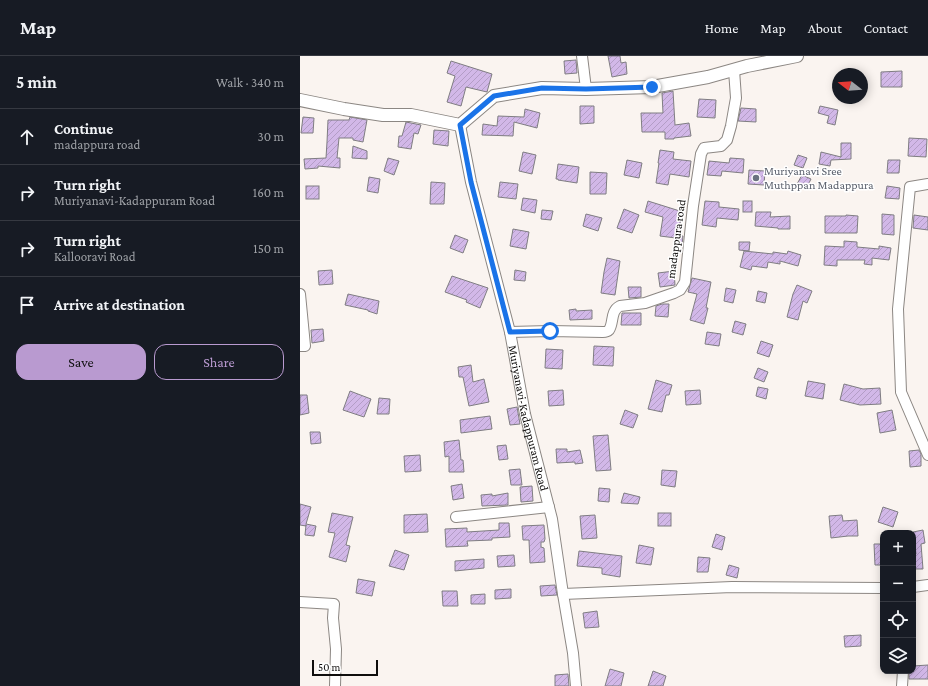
<!DOCTYPE html>
<meta charset="utf-8">
<style>
body{margin:0;font-family:"Crimson Pro",serif;background:#242831;color:#f1f3f6}
.controls{position:absolute;right:12px;bottom:12px;display:grid;overflow:hidden;border-radius:8px;box-shadow:0 2px 10px #0003}
.controls button{width:36px;height:36px;display:grid;place-items:center;padding:0;border:0;border-bottom:1px solid #363941;background:#171b24;color:#f1f3f6;font:20px sans-serif}
.compass{position:absolute;left:532px;top:12px;width:36px;height:36px;border-radius:50%;background:#171b24;box-shadow:0 2px 10px #0003;rotate:287deg}
.scale{position:absolute;left:12px;bottom:10px;width:66px;box-sizing:border-box;padding-left:4px;border:2px solid #100e0d;border-top:0;font-size:11px;line-height:14px;white-space:nowrap;color:#100e0d;-webkit-text-stroke:3px #fff;paint-order:stroke}
.stop{position:absolute;width:12px;height:12px;margin:-9px;border:3px solid #1a73e8;border-radius:50%;background:#fff}
.stop.end{background:#1a73e8;border-color:#fff;box-shadow:0 1px 4px #0008}
.list{margin:0;padding:0;list-style:none}
h2{display:flex;justify-content:space-between;align-items:center;height:52px;margin:0;padding:0 16px;font-size:17px}
h2 small{font-size:13px;font-weight:400;color:#9ea1a6}
.list li{display:grid;grid-template-columns:26px 1fr auto;gap:12px;align-items:center;box-sizing:border-box;height:56px;padding:0 16px;border-top:1px solid #363941}
.list b{display:block;font-size:15px;white-space:nowrap}
.list p{margin:0;font-size:13px;white-space:nowrap;color:#9ea1a6}
.list em{font-size:13px;font-style:normal;color:#9ea1a6}
.actions{display:flex;gap:8px;padding:12px 16px}
.actions a{flex:1;padding:9px 0;border:1px solid #b99ad0;border-radius:12px;text-align:center;font-size:14px;color:#b99ad0}
.actions .main{background:#b99ad0;color:#111}
.icon{flex:none;width:22px;height:22px;fill:none;stroke:currentColor;stroke-width:2;stroke-linecap:round;stroke-linejoin:round}
.map{position:relative;flex:none;width:628px;height:630px;overflow:hidden}
header{display:flex;align-items:center;gap:24px;box-sizing:border-box;height:56px;padding:0 20px;background:#171b24;border-bottom:1px solid #363941}
header strong{font-size:19px}
nav{display:flex;gap:22px;margin-inline-start:auto;font-size:14px}
main{display:flex}
aside{flex:1;background:#171b24}
.map>svg:first-child{display:block}
.building{fill:url(#building-hatch);stroke:#7f7d82}
.lines{fill:none;stroke-linecap:round;stroke-linejoin:round}
.minor-casing{stroke:#8c8783;stroke-width:12}
.major-casing{stroke:#8c8783;stroke-width:14}
.minor{stroke:#fff;stroke-width:10}
.major{stroke:#fff;stroke-width:12}
.route{stroke:#1a73e8;stroke-width:5}
.worship-dot{fill:#6b7280;stroke:#fff;stroke-width:1.5}
.labels{text-anchor:middle;stroke-width:3;stroke-linejoin:round;paint-order:stroke}
.worship-label{font-size:12px;fill:#5b616d;stroke:#fff;text-anchor:start}
.street-label{font-size:12px;fill:#100e0d;stroke:#fff}
</style>
<header>
<strong>Map</strong>
<nav><a>Home</a><a>Map</a><a>About</a><a>Contact</a></nav>
</header>
<main>
<aside>
<h2>5 min<small>Walk · 340 m</small></h2>
<ul class="list">
<li><svg class="icon" aria-label="ahead" viewBox="0 0 24 24"><path d="M12 20V5M6 11l6-6 6 6"/></svg><div><b>Continue</b><p>madappura road</p></div><em>30 m</em></li>
<li><svg class="icon" aria-label="right" viewBox="0 0 24 24"><path d="M7 20v-9h11M14 6l5 5-5 5"/></svg><div><b>Turn right</b><p>Muriyanavi-Kadappuram Road</p></div><em>160 m</em></li>
<li><svg class="icon" aria-label="right" viewBox="0 0 24 24"><path d="M7 20v-9h11M14 6l5 5-5 5"/></svg><div><b>Turn right</b><p>Kallooravi Road</p></div><em>150 m</em></li>
<li><svg class="icon" aria-label="arrive" viewBox="0 0 24 24"><path d="M6 21V4h12l-3 4 3 4H6"/></svg><div><b>Arrive at destination</b></div></li>
</ul>
<div class="actions"><a class="main">Save</a><a>Share</a></div>
</aside>
<div class="map">
<svg width="628" height="630" viewBox="0 0 628 630">
<defs>
<pattern id="building-hatch" width="6" height="6" patternUnits="userSpaceOnUse"><rect width="6" height="6" fill="#d2b8e8"/><path d="M-1 1l2-2M0 6l6-6M5 7l2-2" fill="none" stroke="#b39dc6"/></pattern>
</defs>
<rect width="100%" height="100%" fill="#faf4f0"/>
<g class="building">
<polygon points="308,0 320,0 321,7 326,6 327,18 312,21"/>
<polygon points="276,4 277,17 265,18 264,5"/>
<polygon points="151,5 192,18 187,36 166,31 161,50 147,46 155,20 147,17"/>
<polygon points="602,15 602,31 581,31 581,16"/>
<polygon points="373,35 375,69 389,67 391,80 374,82 374,83 365,83 365,76 342,76 341,57 363,57 362,37"/>
<polygon points="399,43 416,44 415,62 397,61"/>
<polygon points="280,50 294,50 294,67 280,68"/>
<polygon points="520,50 538,54 535,69 527,67 529,60 518,57"/>
<polygon points="441,52 456,53 456,66 438,65"/>
<polygon points="225,53 240,57 237,72 214,66 213,80 182,79 183,68 197,70 198,60 224,61"/>
<polygon points="3,61 14,62 13,77 1,77"/>
<polygon points="50,61 67,64 63,86 53,84 53,82 39,82 37,102 40,102 40,112 18,110 18,112 5,113 4,103 26,102 27,86 28,64 49,64"/>
<polygon points="106,66 121,69 118,78 114,77 111,93 98,91 99,80 102,80"/>
<polygon points="134,74 149,75 148,90 133,88"/>
<polygon points="609,82 627,83 626,101 608,100"/>
<polygon points="541,87 551,87 551,103 531,104 530,110 519,108 521,96 541,101"/>
<polygon points="53,90 67,95 67,103 52,102"/>
<polygon points="360,94 374,96 373,103 391,105 389,121 370,118 368,129 356,127 359,107 358,107"/>
<polygon points="223,96 236,99 232,118 219,115"/>
<polygon points="498,99 507,102 503,112 494,109"/>
<polygon points="88,102 99,105 94,119 84,115"/>
<polygon points="430,102 444,103 443,117 422,115 421,120 407,119 409,105 429,107"/>
<polygon points="327,104 342,107 339,122 324,119"/>
<polygon points="588,104 600,104 599,117 587,117"/>
<polygon points="258,108 279,111 277,127 258,124 258,123 256,123"/>
<polygon points="449,114 465,115 464,129 448,128"/>
<polygon points="290,116 307,117 306,138 290,138"/>
<polygon points="502,119 511,123 506,133 497,128"/>
<polygon points="69,121 80,123 78,137 67,135"/>
<polygon points="131,126 145,127 144,148 130,148"/>
<polygon points="200,126 218,128 216,143 198,141"/>
<rect x="6" y="130" width="13" height="13"/>
<polygon points="587,130 600,132 599,143 585,142"/>
<polygon points="223,142 237,144 235,157 221,154"/>
<polygon points="348,145 383,156 377,179 383,180 382,189 375,187 376,182 360,180 363,161 345,156"/>
<polygon points="405,145 419,146 419,151 439,153 438,164 417,162 416,171 402,169"/>
<rect x="443" y="145" width="9" height="11"/>
<polygon points="324,153 339,159 332,177 317,172"/>
<polygon points="242,154 253,155 251,164 241,163"/>
<polygon points="456,156 471,156 470,161 490,160 490,173 478,173 478,172 455,170"/>
<polygon points="286,158 302,162 298,175 283,170"/>
<polygon points="582,158 594,159 594,179 582,178"/>
<polygon points="546,159 558,160 557,177 525,177 525,160 546,160"/>
<polygon points="614,159 628,161 628,174 613,172"/>
<polygon points="213,173 229,176 226,193 210,190"/>
<polygon points="155,179 168,184 163,197 150,192"/>
<polygon points="544,185 557,186 557,191 579,193 579,190 591,192 589,204 572,202 572,209 564,208 565,204 537,204 537,210 524,209 525,190 544,191"/>
<polygon points="439,186 450,186 449,195 439,194"/>
<polygon points="444,195 473,198 473,196 487,198 488,195 501,199 498,210 480,205 480,208 468,206 467,212 452,210 451,214 440,211"/>
<polygon points="307,202 320,205 315,239 301,237 304,216"/>
<polygon points="32,214 33,228 19,229 18,215"/>
<polygon points="215,214 226,216 225,225 214,224"/>
<polygon points="374,215 375,229 360,231 358,217"/>
<polygon points="152,220 188,232 180,252 166,246 167,244 145,236"/>
<polygon points="392,222 411,226 406,252 408,252 404,268 390,264 397,238 388,236"/>
<polygon points="497,229 512,235 507,247 503,245 498,264 487,261 493,238"/>
<polygon points="328,231 341,231 341,241 329,242"/>
<polygon points="426,232 436,234 433,247 424,245"/>
<polygon points="458,235 467,237 465,247 456,245"/>
<polygon points="48,238 79,245 77,258 68,255 68,254 45,249"/>
<polygon points="362,248 369,248 368,261 355,260 356,250"/>
<polygon points="276,253 276,255 292,254 292,263 270,264 269,254"/>
<polygon points="322,257 341,257 341,269 321,269"/>
<polygon points="435,265 446,268 443,279 432,276"/>
<polygon points="23,273 24,285 12,287 11,274"/>
<polygon points="407,276 421,278 419,290 405,288"/>
<polygon points="461,285 473,289 469,301 457,297"/>
<polygon points="294,290 314,291 313,310 293,309"/>
<polygon points="246,293 263,294 262,313 245,312"/>
<polygon points="171,309 173,326 184,323 189,346 169,350 163,321 159,321 158,311"/>
<polygon points="458,312 468,316 464,326 454,322"/>
<polygon points="356,324 372,329 369,339 366,339 362,356 348,353"/>
<polygon points="508,325 525,328 523,343 505,340"/>
<polygon points="544,328 563,333 580,332 581,348 560,349 540,344"/>
<polygon points="458,331 468,333 466,343 456,340"/>
<polygon points="263,334 264,349 249,350 248,335"/>
<polygon points="400,334 401,348 386,349 385,335"/>
<polygon points="50,335 71,343 64,361 43,354"/>
<polygon points="0,339 7,339 9,357 0,359"/>
<polygon points="79,342 90,343 89,358 77,358"/>
<polygon points="217,351 220,368 210,369 207,353"/>
<polygon points="325,354 338,359 333,372 320,368"/>
<polygon points="592,354 596,374 580,377 577,357"/>
<polygon points="190,360 192,373 161,377 160,364"/>
<polygon points="10,376 20,376 21,387 11,388"/>
<polygon points="308,379 311,414 296,415 295,404 293,380"/>
<polygon points="159,384 161,404 163,404 164,416 149,416 149,400 145,401 144,386"/>
<polygon points="206,389 208,403 199,404 197,390"/>
<polygon points="256,393 267,393 267,396 280,394 283,407 275,408 275,406 257,407"/>
<polygon points="619,394 621,398 621,410 610,411 609,395"/>
<polygon points="120,399 121,415 105,416 104,400"/>
<polygon points="220,413 222,429 211,429 209,414"/>
<polygon points="362,414 377,415 375,431 361,429"/>
<polygon points="162,428 164,442 153,444 151,430"/>
<polygon points="232,430 233,445 221,446 220,431"/>
<polygon points="299,432 310,433 309,446 298,445"/>
<polygon points="208,437 208,449 182,450 181,439 192,438 192,440"/>
<polygon points="324,437 340,441 338,448 321,447"/>
<polygon points="0,448 11,451 6,468 16,470 14,480 5,479 6,469 6,470 0,469"/>
<polygon points="583,451 598,456 593,471 578,466"/>
<polygon points="32,457 53,461 46,489 50,490 46,506 29,501 35,477 28,476"/>
<rect x="358" y="457" width="13" height="13"/>
<polygon points="127,458 128,476 104,477 104,459"/>
<polygon points="295,459 297,482 282,483 280,460"/>
<polygon points="542,459 543,465 557,464 558,480 548,480 531,482 529,460"/>
<polygon points="199,467 209,467 210,481 192,482 192,484 167,485 168,490 146,491 145,473 167,472 167,476 199,474"/>
<polygon points="244,469 245,483 244,486 241,486 241,491 244,492 245,506 230,507 229,484 223,484 222,470"/>
<polygon points="623,474 625,487 621,488 623,513 613,513 613,498 616,498 613,476"/>
<polygon points="416,478 425,481 422,494 412,491"/>
<polygon points="574,488 583,488 583,509 575,509"/>
<polygon points="339,489 354,492 351,509 336,507"/>
<polygon points="95,494 109,499 104,514 89,510"/>
<polygon points="279,495 322,500 320,521 302,518 302,512 277,510"/>
<polygon points="214,499 215,510 198,511 197,500"/>
<polygon points="398,501 410,502 408,516 397,516"/>
<polygon points="184,503 184,512 155,515 155,505"/>
<polygon points="429,509 439,512 437,522 426,519"/>
<polygon points="58,523 75,526 72,540 56,537"/>
<polygon points="255,529 257,539 241,540 240,530"/>
<polygon points="211,533 211,542 195,543 195,534"/>
<polygon points="142,535 157,535 158,550 143,550"/>
<polygon points="185,538 185,548 171,548 171,539"/>
<polygon points="297,555 299,571 285,572 283,557"/>
<polygon points="561,579 561,590 545,591 544,580"/>
<polygon points="628,609 628,623 609,623 609,615 613,615 613,610"/>
<polygon points="310,613 324,617 321,630 305,630"/>
<polygon points="353,615 366,620 363,630 348,630"/>
<polygon points="268,618 269,630 255,630 255,619"/>
</g>
<g class="lines">
<g class="minor-casing">
<g id="minor">
<polyline points="282,0 286,33"/>
<path id="s1" d="M160 69 171 126 210 276 225 358 252 463 263 538 273 597 276 630"/>
<polyline points="628,128 610,131 598,253 601,336 628,399"/>
<polyline points="0,238 5,290 0,290"/>
<path d="M210 276 250 275 303 276C305 276 308 275 309 274 314 267 310 255 320 250L345 247 374 237 380 234 385 226 393 150 401 98 404 92 421 90 427 84 431 70 436 42 434 14"/>
<polyline points="156,461 249,451"/>
<polyline points="613,531 628,529"/>
<polyline points="263,538 432,531 583,532"/>
<polyline points="0,546 34,548 33,562 36,593 35,630"/>
<polyline points="602,630 603,615"/>
</g>
</g>
<g class="major-casing">
<polyline id="major" points="0,44 44,53 83,59 111,59 160,69 194,40 242,32 286,33 352,31 408,21 447,10 497,0"/>
</g>
<use href="#minor" class="minor"/>
<use href="#major" class="major"/>
</g>
<g class="lines">
<polyline class="route" points="250,275 210,276 171,126 160,69 194,40 242,32 286,33 352,31"/>
</g>
<circle class="worship-dot" cx="456" cy="122" r="4"/>
<g class="labels">
<g class="worship-label">
<text x="464" y="119">Muriyanavi Sree<tspan x="464" dy="14">Muthppan Madappura</tspan></text>
</g>
<g class="street-label">
<text transform="translate(376 183) rotate(-82)" y="4">madappura road</text>
<text dy="4" stroke="none"><textPath href="#s1" startOffset="301">Muriyanavi-Kadappuram Road</textPath></text>
</g>
</g>
</svg>
<div class="controls">
<button>+</button>
<button>−</button>
<button><svg class="icon" aria-label="locate" viewBox="0 0 24 24"><circle cx="12" cy="12" r="6"/><path d="M12 2v4M12 18v4M2 12h4M18 12h4"/></svg></button>
<button><svg class="icon" aria-label="layers" viewBox="0 0 24 24"><path d="M12 4l9 5-9 5-9-5zM3 14l9 5 9-5"/></svg></button>
</div>
<svg class="compass" viewBox="-18 -18 36 36"><path d="M0-13l5 13h-10z" fill="#e53935"/><path d="M0 13l5-13h-10z" fill="#9ea1a6"/></svg>
<div class="scale">50 m</div>
<div class="stop" style="left:250px;top:275px"></div>
<div class="stop end" style="left:352px;top:31px"></div>
</div>
</main>
